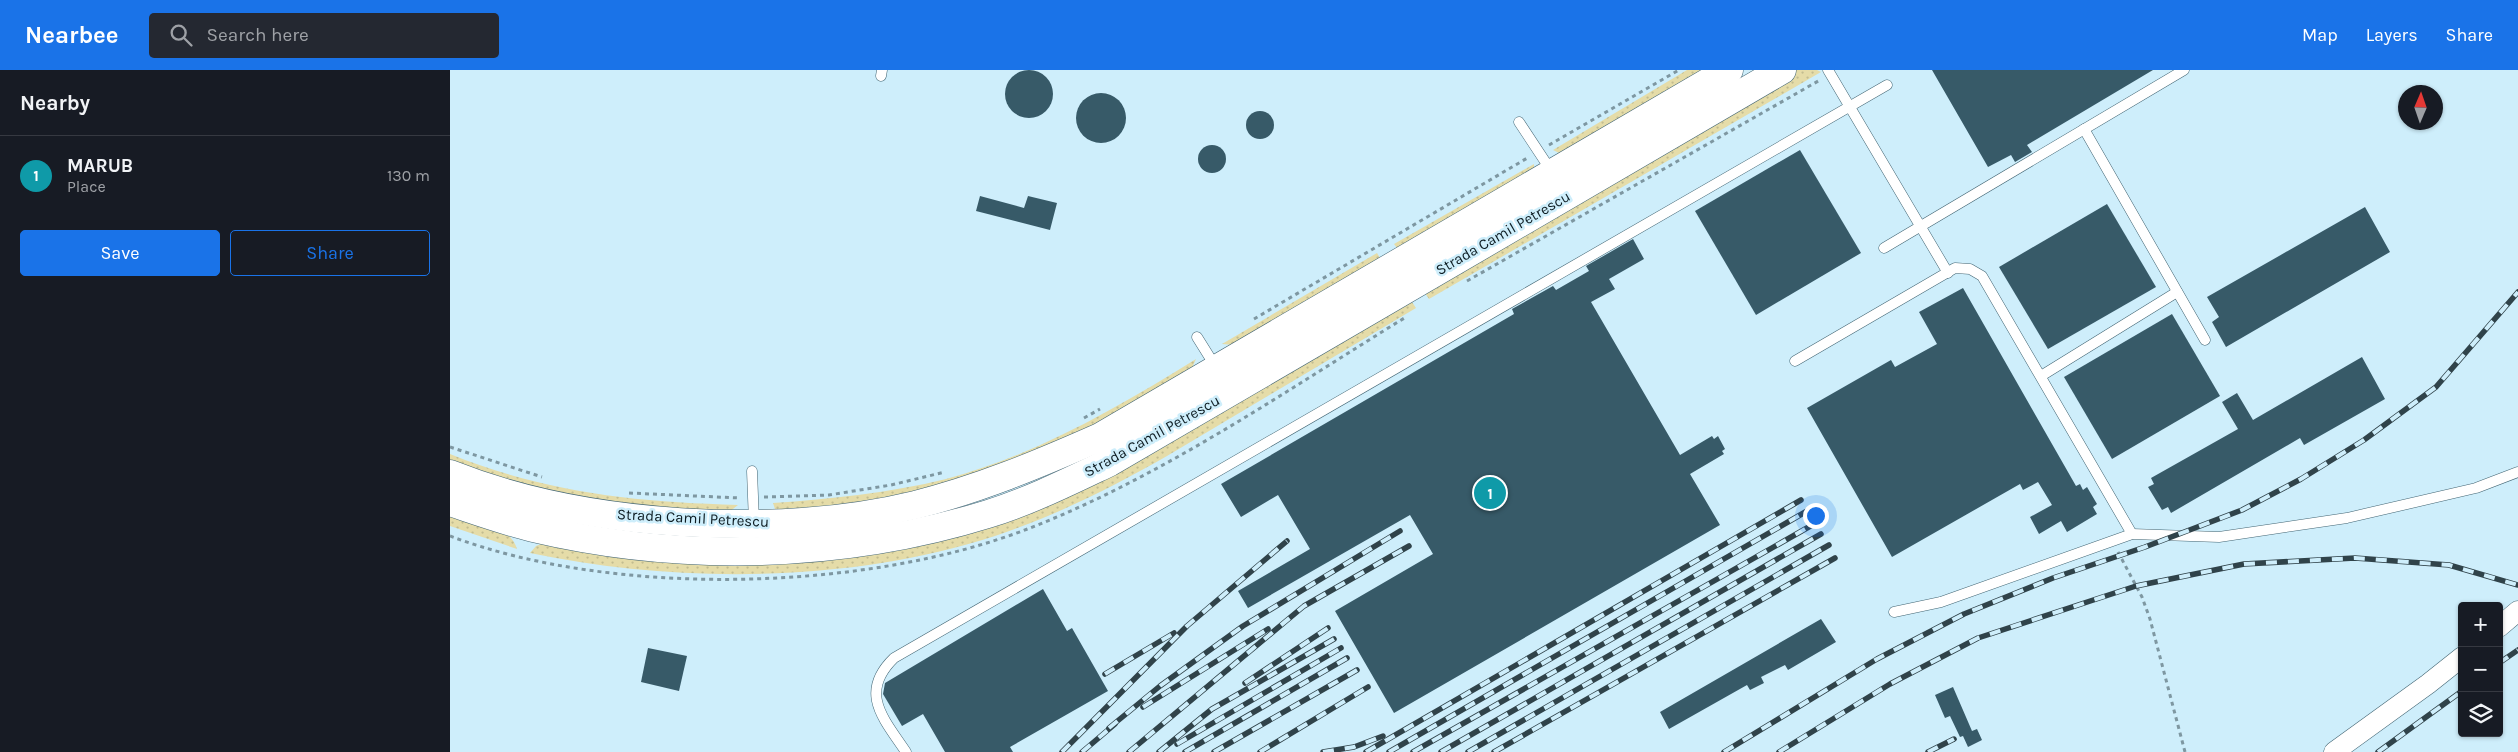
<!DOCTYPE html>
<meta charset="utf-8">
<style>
body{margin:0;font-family:Karla,sans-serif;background:#242831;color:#f1f3f6}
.controls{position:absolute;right:15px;bottom:15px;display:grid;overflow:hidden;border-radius:5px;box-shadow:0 1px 4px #0004}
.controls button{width:45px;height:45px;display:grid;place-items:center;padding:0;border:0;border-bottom:1px solid #363941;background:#171b24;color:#f1f3f6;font:25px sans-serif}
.compass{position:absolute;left:1948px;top:15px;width:45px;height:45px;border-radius:50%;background:#171b24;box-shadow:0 1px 4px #0004;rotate:2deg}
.you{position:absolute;left:1365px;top:445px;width:18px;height:18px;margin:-12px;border:4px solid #fff;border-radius:50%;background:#1a73e8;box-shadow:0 0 0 8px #1a73e833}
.badge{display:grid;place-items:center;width:32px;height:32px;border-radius:50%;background:#1a73e8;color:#fff;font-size:16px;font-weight:700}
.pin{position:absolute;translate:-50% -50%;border:2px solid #fff;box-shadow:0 1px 5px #0006}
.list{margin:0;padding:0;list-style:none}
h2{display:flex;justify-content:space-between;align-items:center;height:65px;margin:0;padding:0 20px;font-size:21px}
h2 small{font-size:16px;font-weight:400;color:#9ea1a6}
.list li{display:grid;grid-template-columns:32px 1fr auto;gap:15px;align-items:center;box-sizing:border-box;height:80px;padding:0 20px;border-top:1px solid #363941}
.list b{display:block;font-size:19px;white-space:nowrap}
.list p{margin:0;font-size:16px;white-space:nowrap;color:#9ea1a6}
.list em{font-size:16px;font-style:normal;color:#9ea1a6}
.actions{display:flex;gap:10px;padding:15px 20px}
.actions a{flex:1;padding:11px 0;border:1px solid #1a73e8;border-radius:5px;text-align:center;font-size:18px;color:#1a73e8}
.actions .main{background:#1a73e8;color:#fff}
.icon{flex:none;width:28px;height:28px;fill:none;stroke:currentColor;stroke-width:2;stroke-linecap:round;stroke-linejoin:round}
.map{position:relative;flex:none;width:2068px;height:682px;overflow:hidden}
header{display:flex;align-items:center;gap:30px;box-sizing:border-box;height:70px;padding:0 25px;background:#1a73e8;color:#fff}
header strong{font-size:24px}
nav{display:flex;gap:28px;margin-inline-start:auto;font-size:18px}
.search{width:350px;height:45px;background:#242831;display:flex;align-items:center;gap:12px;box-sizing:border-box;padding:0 18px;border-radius:5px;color:#9ea1a6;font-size:19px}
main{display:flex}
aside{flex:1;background:#171b24}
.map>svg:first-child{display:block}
.grass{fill:url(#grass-dots)}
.building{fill:#375a68}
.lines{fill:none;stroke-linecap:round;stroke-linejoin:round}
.lane-casing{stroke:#426573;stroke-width:11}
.street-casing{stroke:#426573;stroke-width:21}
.secondary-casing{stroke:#426573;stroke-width:29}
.path{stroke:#7e97a1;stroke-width:3;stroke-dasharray:4 4;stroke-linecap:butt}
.lane{stroke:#fff;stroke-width:10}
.street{stroke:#fff;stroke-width:20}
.secondary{stroke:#fff;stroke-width:28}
.rail-casing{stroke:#30434a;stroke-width:5.5}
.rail{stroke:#ceeefb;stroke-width:4;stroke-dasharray:11;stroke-linecap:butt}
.labels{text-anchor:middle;stroke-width:5;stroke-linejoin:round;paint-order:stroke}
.street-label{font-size:15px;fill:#0d1c22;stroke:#ceeefb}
</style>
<header>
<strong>Nearbee</strong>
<div class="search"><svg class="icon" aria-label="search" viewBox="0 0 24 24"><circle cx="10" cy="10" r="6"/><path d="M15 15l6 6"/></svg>Search here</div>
<nav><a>Map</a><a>Layers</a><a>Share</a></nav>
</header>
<main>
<aside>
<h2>Nearby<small></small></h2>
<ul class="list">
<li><span class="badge" style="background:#0f9aa8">1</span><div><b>MARUB</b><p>Place</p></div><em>130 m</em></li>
</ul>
<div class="actions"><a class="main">Save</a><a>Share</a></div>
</aside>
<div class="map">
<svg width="2068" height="682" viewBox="0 0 2068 682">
<defs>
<pattern id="grass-dots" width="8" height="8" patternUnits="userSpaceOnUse" patternTransform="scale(1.25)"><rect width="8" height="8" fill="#e5dca8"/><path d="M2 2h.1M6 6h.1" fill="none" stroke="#c3bc90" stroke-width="1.8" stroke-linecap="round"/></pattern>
</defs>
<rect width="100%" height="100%" fill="#ceeefb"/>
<g class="grass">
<polygon points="1237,0 1254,0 1109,83 1103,80"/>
<polygon points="1343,0 1367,0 1371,2 979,229 971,217"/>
<polygon points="1084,94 1084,103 950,182 944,174"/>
<polygon points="927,183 932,191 784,275 772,274"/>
<path d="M958 226 966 238 717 386C663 417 605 446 545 466 402 513 227 514 80 483L86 476 96 472 493 467Z"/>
<path d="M746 289 738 307 577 390 449 428 333 443 325 439 323 433C381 429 439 423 496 409 586 385 667 338 746 289Z"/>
<path d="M0 384C96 423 186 432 288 435L279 442 142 432 0 393Z"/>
<path d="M0 442C22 450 60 454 67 479L0 456Z"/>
</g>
<g class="building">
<circle cx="579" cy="24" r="24"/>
<polygon points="1482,0 1703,0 1577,75 1582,82 1565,92 1561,85 1538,97"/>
<circle cx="651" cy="48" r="25"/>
<circle cx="810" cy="55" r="14"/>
<circle cx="762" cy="89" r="14"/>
<polygon points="1350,80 1411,183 1306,245 1245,141"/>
<polygon points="530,126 574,138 578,126 607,133 600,160 526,141"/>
<polygon points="1657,134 1706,217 1598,279 1549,197"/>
<polygon points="1915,137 1940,182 1776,277 1762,252 1769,247 1757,227"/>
<polygon points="1183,169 1194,189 1159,209 1165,219 1141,232 1230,385 1262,366 1264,369 1268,366 1275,379 1272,381 1274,384 1240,404 1270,455 944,643 885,541 983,484 960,445 798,538 788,521 860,479 828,425 791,447 771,414 1064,244 1062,239 1103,216 1106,220 1139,201 1136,196"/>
<polygon points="1513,218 1626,416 1630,414 1633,420 1637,417 1647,434 1643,437 1647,444 1617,462 1611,451 1589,464 1580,447 1602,435 1588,412 1573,420 1570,414 1442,487 1357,338 1441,290 1445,297 1487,274 1469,242"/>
<polygon points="1722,244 1770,326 1662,389 1614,307"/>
<polygon points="1912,287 1935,329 1854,375 1850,368 1721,443 1718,437 1712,440 1698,417 1704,414 1701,408 1788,359 1772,332 1787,323 1803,350"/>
<polygon points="593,519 617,561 622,558 658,621 560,677 563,682 495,682 473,644 452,656 433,624 435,613"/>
<polygon points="1371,549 1386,572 1338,600 1335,595 1311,607 1314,613 1300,620 1297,615 1219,659 1210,642"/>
<polygon points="198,578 237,586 229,621 191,612"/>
<polygon points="1503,617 1522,661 1527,659 1532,670 1518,677 1513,666 1510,667 1500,646 1495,648 1485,625"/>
</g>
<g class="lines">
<g class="lane-casing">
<g id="lane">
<polyline points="1378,0 1498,203"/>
<polyline points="431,6 432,0"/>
<polyline points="1069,52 1102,102"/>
<polyline points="1634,59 1755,270"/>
<polyline points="1434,178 1734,0"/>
<polyline points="747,267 767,299"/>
<polyline points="1345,291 1505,198 1520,199 1532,206 1682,464"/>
<polyline points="1591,306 1727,222"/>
<polyline points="302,401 304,452"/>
<polyline points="1444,542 1491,532 1682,464 1769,467 1897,448 2026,418 2068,402"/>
<path d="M456 682C434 649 408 623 444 588L1437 15"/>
</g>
</g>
<g class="street-casing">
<g id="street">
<polyline points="2049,557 2068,541"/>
<polyline points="1884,682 1978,614 2012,587"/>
</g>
</g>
<g class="secondary-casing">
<g id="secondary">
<path d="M0 404C133 457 326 469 465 435 529 419 589 394 650 367L1279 0"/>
<path d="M0 432C27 441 55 451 83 458 231 493 393 489 538 444 580 431 620 411 660 392L1332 0"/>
</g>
</g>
<g class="path">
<polyline points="1099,75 1229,0"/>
<polyline points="1017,211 1370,10"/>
<polyline points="804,249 1079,87"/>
<polyline points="634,348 650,339"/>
<polyline points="0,377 92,407"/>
<polyline points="179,423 290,428"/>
<polyline points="314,427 379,425 441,415 495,402"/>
<path d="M0 466C164 528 417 522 580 458 713 406 834 322 956 247"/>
<polyline points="1668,482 1692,527 1700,549 1735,682"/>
</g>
<use href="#lane" class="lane"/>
<use href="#street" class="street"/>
<use href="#secondary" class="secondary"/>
<g class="rail-casing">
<g id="rail">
<polyline points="2049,593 2068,580"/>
<polyline points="655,604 724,563"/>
<polyline points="795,613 878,558"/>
<polyline points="693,637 818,559"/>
<polyline points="659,658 710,616 793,556 950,461"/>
<polyline points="727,674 891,578"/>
<polyline points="612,682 737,556 837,471"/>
<polyline points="632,682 665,654"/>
<polyline points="679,682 854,536 959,476"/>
<polyline points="709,682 762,639 884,569"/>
<polyline points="735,682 897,588"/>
<polyline points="764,682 907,600"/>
<polyline points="810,682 918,617"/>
<polyline points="873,682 904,677 933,666"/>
<polyline points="916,682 1351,430"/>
<polyline points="939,682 1357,441"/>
<polyline points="963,682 1364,454"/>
<polyline points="991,682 1371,464"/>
<polyline points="1018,682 1379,475"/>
<polyline points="1044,682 1385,488"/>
<polyline points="1274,682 1427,589 1514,544 1603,508 1695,477 1792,440 1851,409 1914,370 1986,317 2068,222"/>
<polyline points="1329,682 1440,614 1528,568 1686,516 1794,494 1905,488 1999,495 2068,515"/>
<polyline points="1478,682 1504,669"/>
<polyline points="1928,682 2012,621"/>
</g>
</g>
<use href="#rail" class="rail"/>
</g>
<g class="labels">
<g class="street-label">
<text transform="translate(1053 163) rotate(-30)" y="5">Strada Camil Petrescu</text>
<text transform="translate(702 366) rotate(-29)" y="5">Strada Camil Petrescu</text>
<text transform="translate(243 448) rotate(3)" y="5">Strada Camil Petrescu</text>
</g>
</g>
</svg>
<div class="controls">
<button>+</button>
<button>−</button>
<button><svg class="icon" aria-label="layers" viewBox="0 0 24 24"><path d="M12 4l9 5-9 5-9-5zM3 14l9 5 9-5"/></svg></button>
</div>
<svg class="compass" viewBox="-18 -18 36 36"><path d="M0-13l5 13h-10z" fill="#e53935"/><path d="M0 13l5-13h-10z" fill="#9ea1a6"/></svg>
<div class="you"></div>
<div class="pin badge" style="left:1040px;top:423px;background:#0f9aa8">1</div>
</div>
</main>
